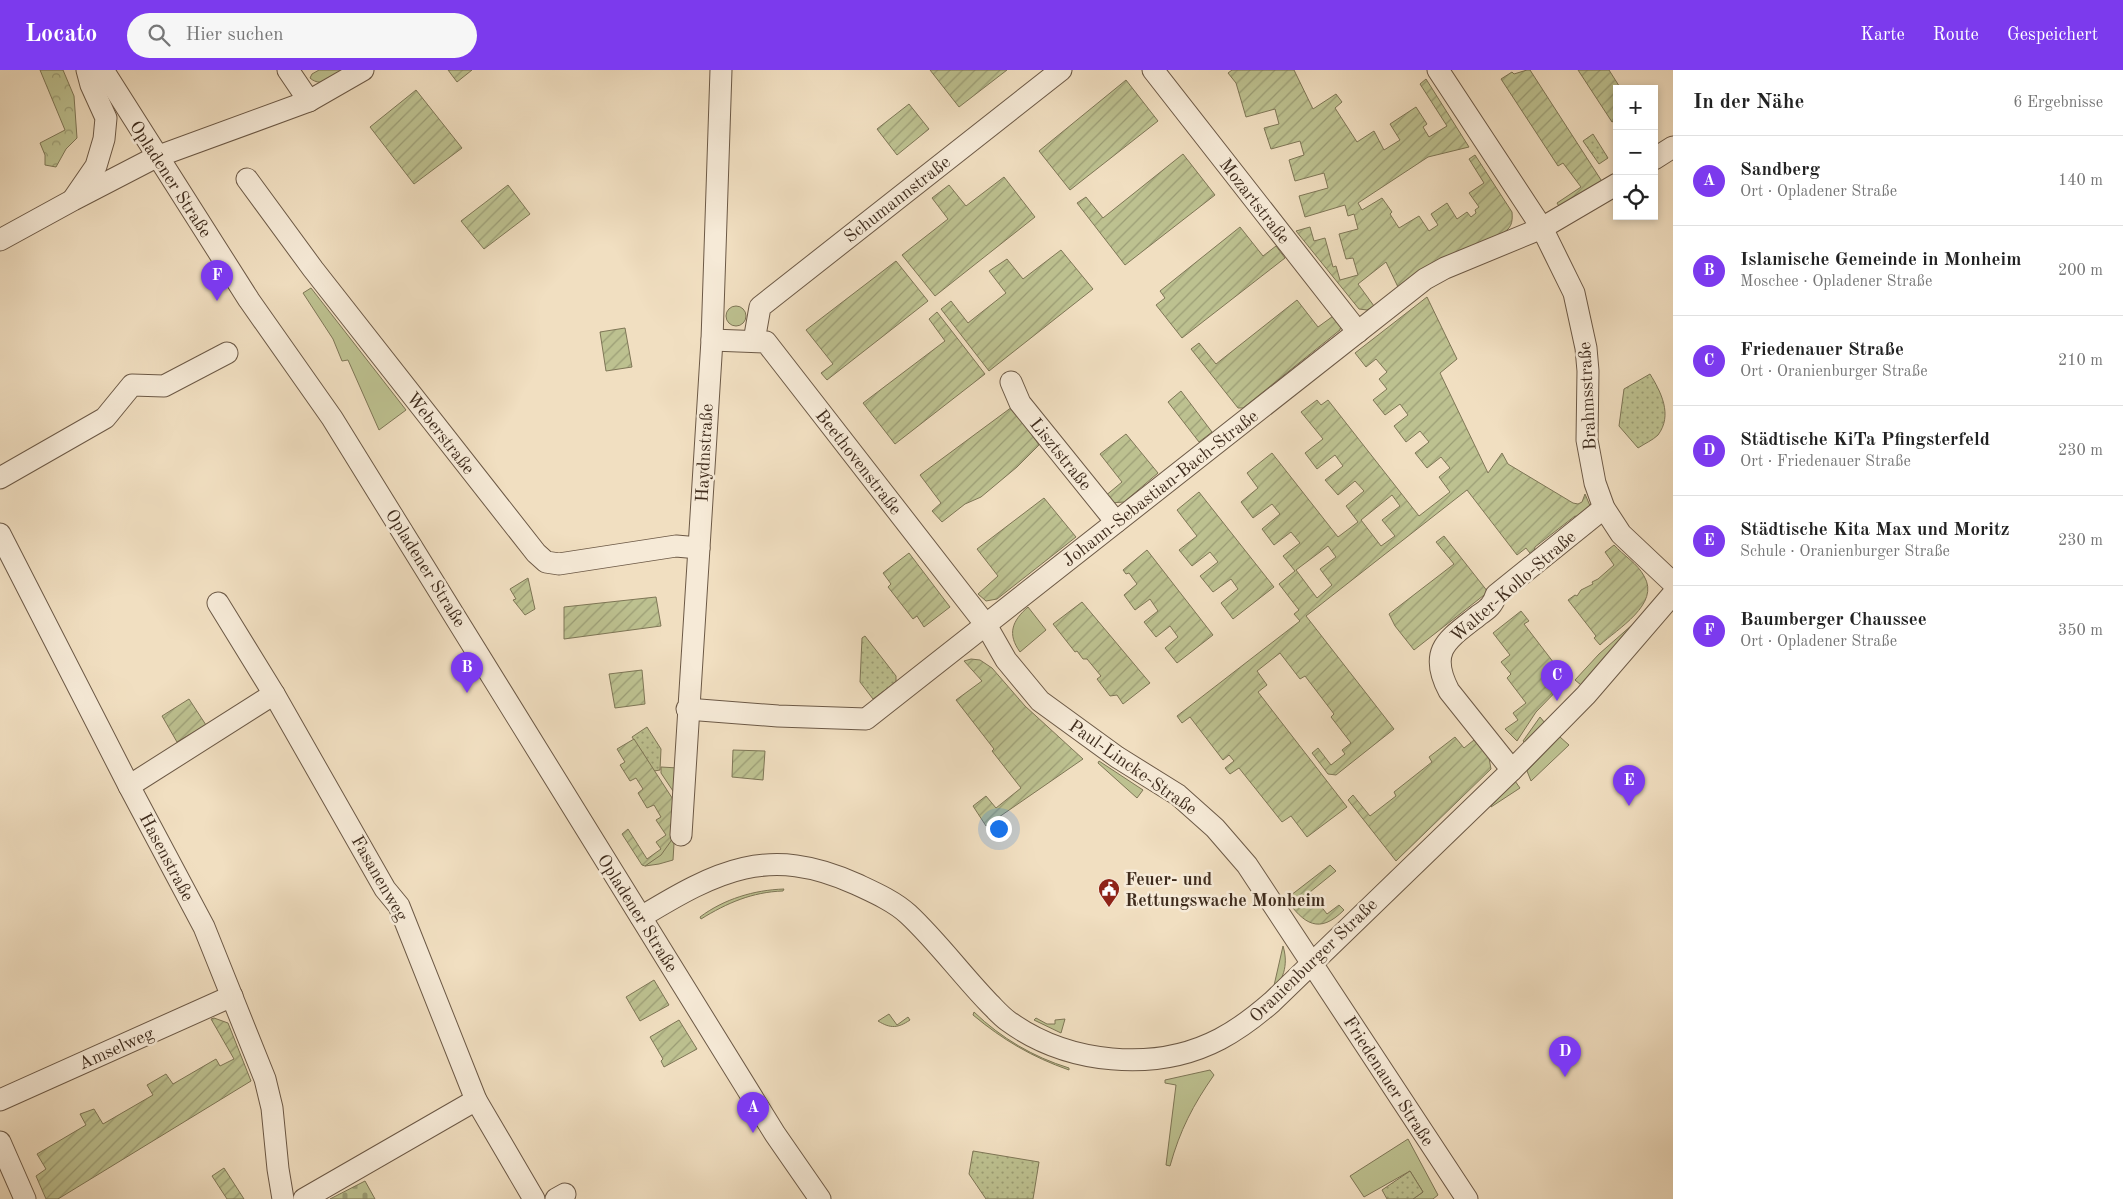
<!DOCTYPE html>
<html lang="de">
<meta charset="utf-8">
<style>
body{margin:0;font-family:"Old Standard TT",serif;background:#f6f6f6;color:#222}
.controls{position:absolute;right:15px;top:15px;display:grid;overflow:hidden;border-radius:0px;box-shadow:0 2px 8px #0003}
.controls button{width:45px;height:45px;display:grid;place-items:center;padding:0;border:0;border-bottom:1px solid #e0e0e0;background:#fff;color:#222;font:25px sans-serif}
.you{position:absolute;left:998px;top:758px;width:18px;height:18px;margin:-12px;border:4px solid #fff;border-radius:50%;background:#1a73e8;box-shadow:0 0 0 8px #1a73e833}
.badge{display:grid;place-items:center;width:32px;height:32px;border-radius:50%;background:#7c3aed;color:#fff;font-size:16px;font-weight:700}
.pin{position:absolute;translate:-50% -41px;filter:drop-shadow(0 1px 2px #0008)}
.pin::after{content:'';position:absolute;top:26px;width:18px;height:15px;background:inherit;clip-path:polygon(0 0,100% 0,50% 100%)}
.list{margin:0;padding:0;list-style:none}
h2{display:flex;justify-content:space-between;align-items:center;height:65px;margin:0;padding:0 20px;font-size:21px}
h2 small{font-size:16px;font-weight:400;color:#767676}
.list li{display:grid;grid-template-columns:32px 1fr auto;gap:15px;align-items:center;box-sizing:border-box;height:90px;padding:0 20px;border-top:1px solid #e0e0e0}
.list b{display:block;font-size:19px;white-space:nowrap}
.list p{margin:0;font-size:16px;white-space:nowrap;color:#767676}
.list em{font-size:16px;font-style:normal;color:#767676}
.icon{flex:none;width:28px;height:28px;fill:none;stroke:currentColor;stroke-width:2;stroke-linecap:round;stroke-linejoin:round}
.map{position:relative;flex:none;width:1673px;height:1129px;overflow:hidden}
header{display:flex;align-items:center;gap:30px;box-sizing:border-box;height:70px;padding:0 25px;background:#7c3aed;color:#fff}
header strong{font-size:24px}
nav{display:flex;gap:28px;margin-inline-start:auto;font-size:18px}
.search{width:350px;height:45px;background:#f6f6f6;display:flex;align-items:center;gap:12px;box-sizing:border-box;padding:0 18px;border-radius:28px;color:#767676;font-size:19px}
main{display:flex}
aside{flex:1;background:#fff}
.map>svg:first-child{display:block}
.grass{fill:#bdc190;stroke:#7e7656}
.forest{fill:url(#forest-crowns);stroke:#7e7656}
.cemetery{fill:url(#cemetery-stones);stroke:#7e7656}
.park{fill:url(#park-dots);stroke:#7e7656}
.garden{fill:url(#garden-furrows);stroke:#7e7656;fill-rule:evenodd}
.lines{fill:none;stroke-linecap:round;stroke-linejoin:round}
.minor-casing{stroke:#6c5946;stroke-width:23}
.minor{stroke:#f6ead7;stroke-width:21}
.labels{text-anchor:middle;stroke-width:5;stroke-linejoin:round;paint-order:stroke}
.street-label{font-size:18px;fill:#3f2c1d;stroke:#f6ead7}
.poi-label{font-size:18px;font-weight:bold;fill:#3f2c1d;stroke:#f6ead7;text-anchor:start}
</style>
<header>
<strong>Locato</strong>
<div class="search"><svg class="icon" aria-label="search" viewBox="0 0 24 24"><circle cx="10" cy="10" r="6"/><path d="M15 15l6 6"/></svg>Hier suchen</div>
<nav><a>Karte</a><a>Route</a><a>Gespeichert</a></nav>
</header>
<main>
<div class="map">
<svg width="1673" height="1129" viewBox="0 0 1673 1129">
<defs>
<pattern id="forest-crowns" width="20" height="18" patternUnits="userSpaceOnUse" patternTransform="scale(1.25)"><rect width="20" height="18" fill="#bdc190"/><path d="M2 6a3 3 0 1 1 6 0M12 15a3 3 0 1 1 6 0" fill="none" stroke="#9b9d75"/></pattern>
<pattern id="cemetery-stones" width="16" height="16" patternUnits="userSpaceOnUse" patternTransform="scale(1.25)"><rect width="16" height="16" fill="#bdc190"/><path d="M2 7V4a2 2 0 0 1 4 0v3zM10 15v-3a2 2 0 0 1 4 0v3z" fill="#9b9d75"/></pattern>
<pattern id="park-dots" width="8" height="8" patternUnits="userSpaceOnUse" patternTransform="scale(1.25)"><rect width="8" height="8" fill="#bdc190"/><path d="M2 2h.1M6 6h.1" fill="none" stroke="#9b9d75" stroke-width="1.8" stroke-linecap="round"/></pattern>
<pattern id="garden-furrows" width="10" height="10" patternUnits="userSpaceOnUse" patternTransform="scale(1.25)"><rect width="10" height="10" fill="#bdc190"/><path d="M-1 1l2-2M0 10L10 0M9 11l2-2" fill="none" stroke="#9b9d75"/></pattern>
</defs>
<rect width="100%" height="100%" fill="#f1dfc1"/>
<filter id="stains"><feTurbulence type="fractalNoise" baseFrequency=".004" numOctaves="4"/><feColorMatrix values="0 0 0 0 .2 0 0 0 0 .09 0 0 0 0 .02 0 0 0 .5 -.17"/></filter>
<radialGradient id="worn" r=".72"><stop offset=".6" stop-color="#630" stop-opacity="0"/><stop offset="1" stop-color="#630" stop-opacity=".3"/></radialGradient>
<g class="grass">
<path d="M319 0H351C339 6 322 19 310 8L312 4Z"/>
<polygon points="311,218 406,340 379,360 348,290 342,291 333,269 303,223"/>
<circle cx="736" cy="246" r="10"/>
<path d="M1028 537 1046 560 1020 582C1007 564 1012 551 1028 537Z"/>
<polygon points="1632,555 1633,556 1581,615 1575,610 1599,584"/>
<polygon points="1540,647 1545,653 1525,673 1523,671"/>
<polygon points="1560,667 1569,675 1531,711 1527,701"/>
<polygon points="1099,691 1143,720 1137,728 1098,693"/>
<polygon points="661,697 678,698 675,724 661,703"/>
<polygon points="1515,711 1520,718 1491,737 1491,736"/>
<polygon points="675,757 673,790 659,794 645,796 661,784"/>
<path d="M784 819 783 821C752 822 727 833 701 849L700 847C724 829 754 820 784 819Z"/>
<path d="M1283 876C1288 892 1285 908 1273 920Z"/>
<path d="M974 942C1001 968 1033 987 1069 998V1000C1032 987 1003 970 973 945Z"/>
<path d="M889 944 897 955 908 947 910 950C898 958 891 959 878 951Z"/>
<polygon points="1036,948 1047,954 1055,954 1055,950 1065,949 1061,963 1034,950"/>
<path d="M1210 1000 1214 1005C1193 1035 1180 1060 1170 1096L1166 1095 1176 1015 1165 1013V1010Z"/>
<polygon points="1408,1069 1438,1125 1433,1129 1413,1129 1423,1122 1410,1101 1364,1127 1350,1106"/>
</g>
<polygon class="forest" points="40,0 63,0 74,26 77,68 66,79 56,97 45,95 45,85 40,73 65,60"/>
<polygon class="cemetery" points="365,1111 375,1129 330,1129"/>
<g class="park">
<polygon points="1593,64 1608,88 1599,94 1583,71"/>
<path d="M1650 304C1661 322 1673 345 1658 365 1653 370 1644 374 1638 378L1619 356 1624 319Z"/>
<polygon points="865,566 896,606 896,612 873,629 860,612 862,568"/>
<polygon points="647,657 661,679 660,700 654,701 632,667"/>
<polygon points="973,1081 1039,1092 1033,1129 986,1129 969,1104"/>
<polygon points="1410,1101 1423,1122 1413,1129 1387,1129 1382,1120"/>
</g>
<g class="garden">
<polygon points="448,0 472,0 457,12"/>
<polygon points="930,0 1007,0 959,37"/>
<path d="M1232 0H1294L1313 39 1336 24 1342 32 1335 38 1357 72 1374 61 1384 80 1400 70 1390 54 1416 37 1427 54 1423 57 1429 67 1447 56 1420 14 1426 9 1469 77 1428 87 1358 133 1362 140 1382 128 1392 142 1390 144 1399 158 1419 146 1429 161 1438 155 1431 144 1447 133 1457 149 1467 142 1471 147 1476 143 1475 140 1479 137 1469 123 1484 113 1469 89 1475 85 1512 142C1513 153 1511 159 1501 164L1436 192 1398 217 1386 192 1358 214 1374 236 1367 240 1359 239 1296 161 1310 157 1314 171 1325 168 1333 197 1336 196 1340 210 1358 205 1353 188 1346 189 1339 164 1358 159 1354 144 1348 146 1345 135 1305 147 1299 126 1328 118 1324 103 1295 111 1289 90 1304 85 1300 71 1271 79 1264 58 1279 54 1275 39 1246 47 1236 13 1228 3Z"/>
<polygon points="1527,0 1530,0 1603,113 1560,138 1557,133 1581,117 1563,93 1558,96 1501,9 1512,2 1514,4"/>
<polygon points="1578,0 1609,0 1621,19 1617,19 1617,49 1612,52"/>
<polygon points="1126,10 1158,51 1070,120 1039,81"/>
<polygon points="416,20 462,78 414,114 370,57"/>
<polygon points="909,34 929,59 897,85 877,59"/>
<polygon points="1183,84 1215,125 1125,195 1077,133 1086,127 1103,148"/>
<polygon points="1004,107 1035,147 935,226 902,185 948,149 932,128 949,115 966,136"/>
<polygon points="508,115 530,144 484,179 461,151"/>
<polygon points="1240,157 1263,186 1276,176 1285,188 1182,268 1156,235 1165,228 1160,221"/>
<polygon points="1061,180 1093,219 989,301 941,239 951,231 968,253 1006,223 989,201 1007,189 1023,209"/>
<polygon points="896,191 928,231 827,310 821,303 833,294 806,260"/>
<path d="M1427 227 1457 289 1440 303 1488 403 1502 383 1508 394 1573 433 1578 434 1582 432 1585 424 1591 438 1583 448 1575 446 1535 477 1533 487 1526 478 1517 485 1467 420 1306 546 1394 659 1336 705 1328 704 1312 683 1318 678 1331 695 1345 684 1342 680 1351 673 1331 647 1334 644 1305 606 1300 609 1280 583 1257 601 1267 615 1258 622 1347 737 1307 767 1291 746 1282 752 1239 698 1230 704 1225 698 1234 691 1229 685 1223 690 1190 647 1182 653 1177 646 1300 551 1294 544 1299 540 1279 514 1295 501 1283 486 1300 473 1291 462 1274 475 1262 459 1280 444 1272 434 1253 448 1241 432 1258 418 1247 403 1272 383 1338 467 1358 452 1346 436 1364 421 1355 411 1338 425 1325 410 1343 396 1335 385 1317 399 1305 383 1323 369 1301 342 1317 330 1321 335 1328 330 1419 446 1450 422 1439 407 1450 398 1441 387 1427 398 1415 383 1429 372 1420 361 1406 372 1394 356 1408 345 1400 334 1385 345 1373 330 1387 319 1379 309 1387 302 1376 289 1366 297 1355 283ZM1392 425 1400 436 1382 450 1395 466 1381 476 1361 450ZM1328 476 1336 487 1320 499 1332 515 1317 528 1296 500Z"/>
<polygon points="1297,230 1318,257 1336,244 1341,255 1340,260 1243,338 1238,338 1191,279 1199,273 1216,294"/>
<polygon points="937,242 985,304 895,374 863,333 945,271 929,249"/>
<polygon points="625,258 632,297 606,301 600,262"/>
<polygon points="1181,321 1212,362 1199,372 1168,332"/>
<polygon points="1012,337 1039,375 1017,397 981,427 965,434 942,452 932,441 941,433 920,405"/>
<polygon points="1126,364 1158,403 1124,432 1110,433 1104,427 1122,412 1100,384"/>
<polygon points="1199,422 1274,517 1233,549 1221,533 1238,519 1231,509 1213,522 1200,506 1218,492 1210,482 1192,496 1179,480 1197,466 1177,440"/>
<polygon points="1044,428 1076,467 997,529 986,531 978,524 998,506 977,479"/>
<polygon points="1444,466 1488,522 1414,580 1395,556 1389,544 1454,494 1436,472"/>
<path d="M1614 475C1623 485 1638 494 1644 506 1661 534 1617 559 1600 575L1594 568 1596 566 1568 530 1575 525 1577 526 1581 520 1593 514 1592 512 1598 509 1614 495 1605 482Z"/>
<polygon points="1147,480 1213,565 1177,593 1165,578 1178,567 1170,556 1156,567 1144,552 1158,541 1150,529 1135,540 1124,525 1137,514 1129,503 1126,504 1123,500"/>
<polygon points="909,483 950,537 924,557 917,546 913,549 888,517 891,514 883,503"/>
<polygon points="528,508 535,539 525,545 513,530 516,529 510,519"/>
<polygon points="656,527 661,556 564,569 564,537"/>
<polygon points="1082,532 1150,613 1123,634 1117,625 1110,626 1097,609 1101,606 1087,589 1083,589 1077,581 1075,582 1053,554"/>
<polygon points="1521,541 1529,551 1524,554 1567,610 1536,642 1517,671 1505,659 1518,650 1513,643 1526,633 1507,608 1511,604 1501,592 1510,585 1493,563"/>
<polygon points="971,589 980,590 992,598 1025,636 1083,689 986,756 973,736 986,726 996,738 1021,718 992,681 994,679 956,630 982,611 964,591"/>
<polygon points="642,600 645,634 615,638 609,604"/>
<polygon points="189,629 206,655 177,672 162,646"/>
<polygon points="1455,667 1464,678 1474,670 1489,688 1491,699 1396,791 1348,730 1353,725 1370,746 1396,726 1394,722 1432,692 1429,687"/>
<polygon points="634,669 676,734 675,757 671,771 661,785 645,796 642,795 622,764 628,759 647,789 661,779 656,772 666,765 656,750 661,747 654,735 647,738 638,723 643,719 636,708 630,711 620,695 625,692 617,679"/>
<polygon points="733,680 765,681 763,710 732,707"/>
<path d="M1330 795 1336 801 1310 822 1327 844 1339 835 1344 840C1319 865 1304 854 1286 829Z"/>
<polygon points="654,910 669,935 640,951 626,927"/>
<polygon points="214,948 228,953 251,1011 58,1129 46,1129 36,1106 46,1099 37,1084 86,1055 80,1044 94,1039 103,1054 153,1025 147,1015 166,1004 173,1014 216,989 220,996 234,989 211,949"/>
<polygon points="679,950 697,979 664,997 661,991 663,989 650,967"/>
<polygon points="224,1098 244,1129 227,1129 212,1106"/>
</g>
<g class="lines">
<g class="minor-casing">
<g id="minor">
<polyline points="103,0 249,230 332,348 775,1064 820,1129"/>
<polyline points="288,0 309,31"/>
<polyline points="1153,0 1358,262"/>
<polyline points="1438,0 1542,158 1574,223 1586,278 1588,301 1587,370 1595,413 1604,438 1621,464 1673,513"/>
<polyline points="1654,89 1673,77"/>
<polyline points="247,109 313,199 536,483 546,492 559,494 676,476 699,478"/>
<polyline points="74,128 96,96 104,69 106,48 91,15 87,0"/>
<polyline points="0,170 73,130 156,87 309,31 363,0"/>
<polyline points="712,270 766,272 986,555 1006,590 1040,631 1117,687 1178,725 1215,758 1247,795 1467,1129"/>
<polyline points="754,271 760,237 1061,0"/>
<polyline points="1011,312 1020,333 1116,452"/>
<polyline points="0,408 105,348 132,315 164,316 227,283"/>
<polyline points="0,464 129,716 204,857 265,1009 272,1038 278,1099 283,1129"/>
<polyline points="218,533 274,624 385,819 399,836 476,1030 534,1129"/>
<polyline points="687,639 778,646 866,649 1425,209 1445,198 1542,158 1617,114"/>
<path d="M1512 700 1449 621C1427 579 1449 569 1479 545 1488 539 1493 535 1496 525L1604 438"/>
<polyline points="129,716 274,624"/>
<polyline points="681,765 712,270 721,0"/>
<path d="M641 847C717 801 768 774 856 814 873 822 894 831 908 844 937 871 961 904 989 933 995 939 1001 946 1008 951 1067 994 1155 1003 1220 969 1239 959 1256 946 1272 932L1512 700 1586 625 1673 524"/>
<polyline points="0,1030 232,926"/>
<polyline points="0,1072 25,1129"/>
<polyline points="304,1129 476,1030"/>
<polyline points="556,1129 565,1124"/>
</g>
</g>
<use href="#minor" class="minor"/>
</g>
<defs>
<g id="civic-pin" transform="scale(1.125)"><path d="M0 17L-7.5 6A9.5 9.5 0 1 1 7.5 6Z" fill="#8f2418" stroke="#f6ead7"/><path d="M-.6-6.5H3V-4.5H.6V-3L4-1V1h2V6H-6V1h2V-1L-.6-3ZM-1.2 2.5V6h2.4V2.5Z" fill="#fff"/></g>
</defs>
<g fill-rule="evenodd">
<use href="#civic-pin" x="1109" y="819"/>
</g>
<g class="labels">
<g class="street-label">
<text transform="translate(171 109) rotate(57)" y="6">Opladener Straße</text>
<text transform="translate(897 129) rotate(-38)" y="6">Schumannstraße</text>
<text transform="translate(1255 131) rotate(52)" y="6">Mozartstraße</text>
<text transform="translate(1587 326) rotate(-93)" y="6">Brahmsstraße</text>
<text transform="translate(441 363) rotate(52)" y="6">Weberstraße</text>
<text transform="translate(704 383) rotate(-87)" y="6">Haydnstraße</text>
<text transform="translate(1061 384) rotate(51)" y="6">Lisztstraße</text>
<text transform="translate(859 392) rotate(52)" y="6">Beethovenstraße</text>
<text transform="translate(1160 418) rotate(-38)" y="6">Johann-Sebastian-Bach-Straße</text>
<text transform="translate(426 498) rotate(58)" y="6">Opladener Straße</text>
<text transform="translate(1513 516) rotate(-41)" y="6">Walter-Kollo-Straße</text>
<text transform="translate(1133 697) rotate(35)" y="6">Paul-Lincke-Straße</text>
<text transform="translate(167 787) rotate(62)" y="6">Hasenstraße</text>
<text transform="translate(380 808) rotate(60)" y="6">Fasanenweg</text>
<text transform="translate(638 843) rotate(58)" y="6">Opladener Straße</text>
<text transform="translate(1313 890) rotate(-44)" y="6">Oranienburger Straße</text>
<text transform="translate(116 978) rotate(-24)" y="6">Amselweg</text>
<text transform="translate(1389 1011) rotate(57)" y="6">Friedenauer Straße</text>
</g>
<g class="poi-label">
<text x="1125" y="815">Feuer- und<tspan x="1125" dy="21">Rettungswache Monheim</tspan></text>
</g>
</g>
<rect width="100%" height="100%" filter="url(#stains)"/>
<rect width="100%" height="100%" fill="url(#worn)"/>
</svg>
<div class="controls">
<button>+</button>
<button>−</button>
<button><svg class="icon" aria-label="locate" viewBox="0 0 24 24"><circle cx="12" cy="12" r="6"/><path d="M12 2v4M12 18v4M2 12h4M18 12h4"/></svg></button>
</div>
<div class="you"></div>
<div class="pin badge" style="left:753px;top:1063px">A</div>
<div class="pin badge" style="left:467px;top:623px">B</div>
<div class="pin badge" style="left:1557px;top:631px">C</div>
<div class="pin badge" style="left:1565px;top:1007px">D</div>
<div class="pin badge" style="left:1629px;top:736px">E</div>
<div class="pin badge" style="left:217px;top:231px">F</div>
</div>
<aside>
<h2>In der Nähe<small>6 Ergebnisse</small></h2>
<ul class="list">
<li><span class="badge">A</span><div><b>Sandberg</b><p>Ort · Opladener Straße</p></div><em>140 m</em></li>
<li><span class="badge">B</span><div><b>Islamische Gemeinde in Monheim</b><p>Moschee · Opladener Straße</p></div><em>200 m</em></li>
<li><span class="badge">C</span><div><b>Friedenauer Straße</b><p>Ort · Oranienburger Straße</p></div><em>210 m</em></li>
<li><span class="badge">D</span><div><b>Städtische KiTa Pfingsterfeld</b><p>Ort · Friedenauer Straße</p></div><em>230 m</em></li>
<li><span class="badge">E</span><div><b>Städtische Kita Max und Moritz</b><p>Schule · Oranienburger Straße</p></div><em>230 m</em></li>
<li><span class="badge">F</span><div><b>Baumberger Chaussee</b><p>Ort · Opladener Straße</p></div><em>350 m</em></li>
</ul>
</aside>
</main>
